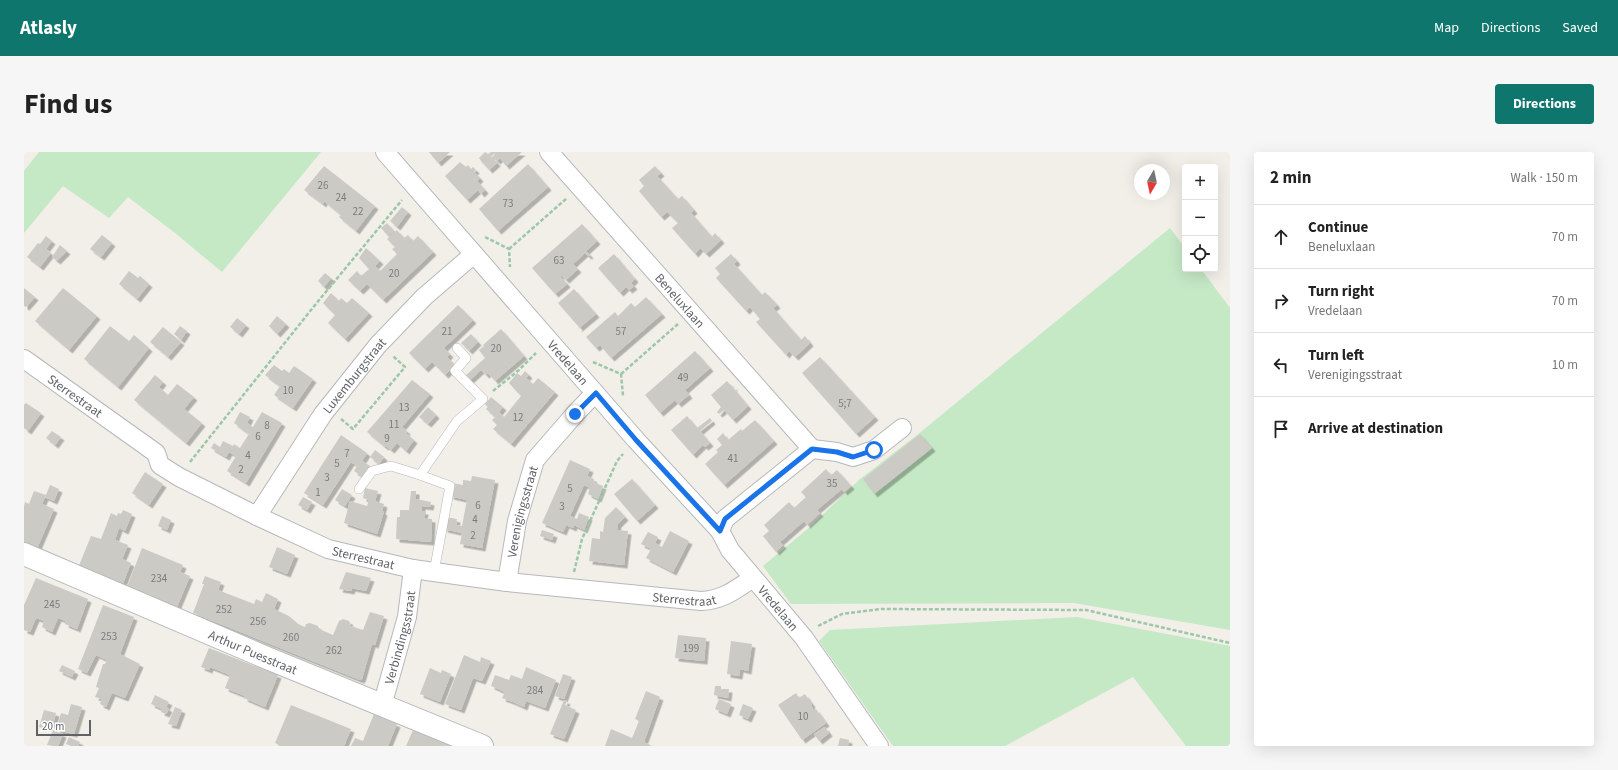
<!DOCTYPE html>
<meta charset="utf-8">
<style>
body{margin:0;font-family:"Source Sans 3",sans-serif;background:#f6f6f6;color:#222}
.controls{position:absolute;right:12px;top:12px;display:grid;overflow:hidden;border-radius:4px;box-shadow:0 4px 16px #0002}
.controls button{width:36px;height:36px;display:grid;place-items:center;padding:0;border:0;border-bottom:1px solid #e0e0e0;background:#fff;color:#222;font:20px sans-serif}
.compass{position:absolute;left:1110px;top:12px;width:36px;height:36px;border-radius:50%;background:#fff;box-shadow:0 4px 16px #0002;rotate:189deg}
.scale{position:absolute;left:12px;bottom:10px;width:55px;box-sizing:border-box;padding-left:4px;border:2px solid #5f6368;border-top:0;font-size:11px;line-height:14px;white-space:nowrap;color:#5f6368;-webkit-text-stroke:3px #fff;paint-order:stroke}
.stop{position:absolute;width:12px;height:12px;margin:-9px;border:3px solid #1a73e8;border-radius:50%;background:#fff}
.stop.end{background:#1a73e8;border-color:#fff;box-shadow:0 1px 4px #0008}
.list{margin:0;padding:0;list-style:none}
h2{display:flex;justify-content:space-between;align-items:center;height:52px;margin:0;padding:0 16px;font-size:17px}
h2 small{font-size:13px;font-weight:400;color:#767676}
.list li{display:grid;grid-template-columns:26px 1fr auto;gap:12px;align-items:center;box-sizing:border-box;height:64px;padding:0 16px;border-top:1px solid #e0e0e0}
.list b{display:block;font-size:15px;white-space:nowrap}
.list p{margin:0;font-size:13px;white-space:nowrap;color:#767676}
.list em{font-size:13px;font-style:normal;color:#767676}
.icon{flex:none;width:22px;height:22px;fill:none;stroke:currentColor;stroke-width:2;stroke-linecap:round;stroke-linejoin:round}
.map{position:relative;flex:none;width:1206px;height:594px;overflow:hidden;border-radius:4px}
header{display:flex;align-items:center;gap:24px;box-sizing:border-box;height:56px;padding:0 20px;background:#0f766e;color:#fff}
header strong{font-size:19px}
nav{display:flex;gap:22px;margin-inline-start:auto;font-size:14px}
.intro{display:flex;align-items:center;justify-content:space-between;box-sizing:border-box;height:96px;padding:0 24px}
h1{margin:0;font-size:28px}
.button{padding:10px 18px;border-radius:4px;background:#0f766e;color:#fff;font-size:14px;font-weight:700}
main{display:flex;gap:24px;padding:0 24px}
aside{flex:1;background:#fff;border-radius:4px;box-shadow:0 4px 16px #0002}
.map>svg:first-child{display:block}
.green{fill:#c5e8c5}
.building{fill:#cccac5;filter:url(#shadow)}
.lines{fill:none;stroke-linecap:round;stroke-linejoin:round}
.lane-casing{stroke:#b5b8bc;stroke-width:10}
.street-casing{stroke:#b5b8bc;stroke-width:20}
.secondary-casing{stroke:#b6babf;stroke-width:24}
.path{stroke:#9cc7a9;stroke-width:2.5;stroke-dasharray:4 2;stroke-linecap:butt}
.lane{stroke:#fff;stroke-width:9}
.street{stroke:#fff;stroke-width:18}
.secondary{stroke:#fff;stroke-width:22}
.route{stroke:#1a73e8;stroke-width:5}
.labels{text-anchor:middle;stroke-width:3;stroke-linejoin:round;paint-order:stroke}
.number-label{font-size:11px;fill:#7a7d7f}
.street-label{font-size:13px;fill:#5f6368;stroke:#fff}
</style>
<header>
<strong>Atlasly</strong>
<nav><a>Map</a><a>Directions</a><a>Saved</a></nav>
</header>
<div class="intro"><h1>Find us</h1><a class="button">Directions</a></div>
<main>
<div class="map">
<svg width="1206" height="594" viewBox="0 0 1206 594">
<defs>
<filter id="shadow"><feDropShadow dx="3.5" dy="3.5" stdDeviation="0" flood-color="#0004"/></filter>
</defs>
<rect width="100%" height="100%" fill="#f1efe8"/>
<g class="green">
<polygon points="15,0 297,0 198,120 151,81 104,45 85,66 39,34 0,81 0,19"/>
<polygon points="1146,76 1161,96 1161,117 1177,117 1206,156 1206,478 1050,451 767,452 739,414 787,374 836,327 893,283"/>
<polygon points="1053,465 1206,494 1206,594 1162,594 1109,525 981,594 869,594 795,489 806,478"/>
</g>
<g class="building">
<polygon points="405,0 426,0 414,11"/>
<polygon points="461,0 464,2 467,0 498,0 482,14 476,6 473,9 469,5 471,1 459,12 455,6"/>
<polygon points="468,5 473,11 465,18 460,12"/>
<polygon points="436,10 442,15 444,13 447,17 449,15 452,18 450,20 456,26 453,29 461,38 457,42 454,38 443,48 421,24"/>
<polygon points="504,12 524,35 474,79 455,57"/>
<polygon points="300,14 351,54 332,79 315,65 317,63 300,49 299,52 280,38"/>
<polygon points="631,14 637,21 633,24 654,47 658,44 670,58 667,61 688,85 691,81 697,88 682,102 676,96 671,102 648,76 654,71 643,60 637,65 615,39 620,34 615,28"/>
<polygon points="378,55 384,60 373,75 366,69"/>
<polygon points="363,71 370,79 364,84 357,76"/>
<polygon points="558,72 573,89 562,99 566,103 564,104 561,101 549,112 554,117 542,128 537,123 536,124 543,132 531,142 508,116"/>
<polygon points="373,78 380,86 384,83 389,89 394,84 409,100 359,148 343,132 336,139 324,128 333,119 337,124 345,117 335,106 342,96 356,109 351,114 356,119 373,102 368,97 371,95 363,87"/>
<polygon points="78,83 88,91 77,105 66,97"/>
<polygon points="22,84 28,89 22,97 27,101 16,115 3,105 14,91 16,92"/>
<polygon points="36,93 43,99 33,109 28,105"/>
<polygon points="590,102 611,127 607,131 610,134 605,138 602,135 596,141 574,116"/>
<polygon points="707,102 713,109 710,112 738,143 741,140 747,146 753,153 749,156 777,188 781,184 786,191 771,205 765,199 762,203 732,170 736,167 726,155 722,159 692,126 696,122 691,116"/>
<polygon points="105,119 114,126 116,124 125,132 113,147 95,132"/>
<polygon points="301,121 307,126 300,135 294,129"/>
<polygon points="0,136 11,145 2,155 0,154"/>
<polygon points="39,136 73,164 45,198 11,169"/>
<polygon points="550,137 572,162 554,177 555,175 534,151"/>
<polygon points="307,141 315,149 317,146 323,151 328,146 345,161 321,187 304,171 311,163 299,151"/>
<polygon points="622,145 638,162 587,206 576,193 572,196 562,185 591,160 594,164 607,151 611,155"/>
<polygon points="434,153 449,168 420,196 426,202 423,205 431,213 421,223 408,210 401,217 385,201"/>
<polygon points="253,164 262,172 253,182 245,174"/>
<polygon points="213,166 222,173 215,182 206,175"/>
<polygon points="86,174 105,189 110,183 125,196 94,235 60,207"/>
<polygon points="156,174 163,179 157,188 150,182"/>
<polygon points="139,175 157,190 144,205 126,190"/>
<polygon points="477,177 500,204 471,229 464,221 462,223 457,218 446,228 441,224 461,206 455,198 460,194 459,193"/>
<polygon points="447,182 454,190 445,199 437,191"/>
<polygon points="671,199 686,216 661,238 665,243 654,252 651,248 636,261 621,243"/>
<polygon points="796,205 851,265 832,282 778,221"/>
<polygon points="250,213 258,219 260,217 265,221 270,214 289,227 269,256 250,243 256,234 241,223"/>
<polygon points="501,219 505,223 502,226 509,232 514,226 531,240 487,292 469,277 473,273 468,268 471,265 462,257 464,255 460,251 461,249 463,250 467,245 479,255 475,260 480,265 497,244 485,231 493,221 497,224"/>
<polygon points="131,223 139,230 135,235 144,243 153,232 170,245 160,257 178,271 162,291 110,248"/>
<polygon points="388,228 406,242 378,275 383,279 382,281 390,288 382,299 373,291 367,298 362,294 361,295 343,280"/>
<polygon points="703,229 708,235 711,234 709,236 724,254 709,268 700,258 695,262 693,260 697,255 687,243"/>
<polygon points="2,251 17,261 4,279 0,276 0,253"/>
<polygon points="404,255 412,263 404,272 395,265"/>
<polygon points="216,260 226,265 223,271 229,275 238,260 258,271 222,331 203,319 212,304 205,300 202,305 187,296 190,291 196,295 199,289 209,294 210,292 216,296 225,282 210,271"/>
<polygon points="663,264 673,276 686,266 688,269 676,279 686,291 681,295 679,293 669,303 647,278"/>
<polygon points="731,268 750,289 700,333 681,312 694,300 692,298 698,293 693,287 699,281 704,288 717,277 718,279"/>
<polygon points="28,279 37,285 31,293 22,286"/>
<polygon points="896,282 908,296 850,342 839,327"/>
<polygon points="317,283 343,301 338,309 346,314 339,325 330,319 333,314 327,310 299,353 280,341"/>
<polygon points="351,298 360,305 355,312 346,305"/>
<polygon points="546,308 566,317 563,324 570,327 569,330 579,334 574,347 564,342 566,336 560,333 546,364 553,367 555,361 565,365 560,378 550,373 549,376 542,373 539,380 518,371"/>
<polygon points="802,317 807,323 813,318 827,334 820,340 818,337 806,347 793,358 796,361 783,373 780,369 756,390 759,393 752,400 739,384 745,379 740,373 765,350 770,356 782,345 777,340"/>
<polygon points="121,320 139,332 125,353 108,341"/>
<polygon points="448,324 471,328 458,396 436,392 438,381 420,377 422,365 433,367 432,373 438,374 443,348 426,344 428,331 439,333 439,328 447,329"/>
<polygon points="608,327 631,353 613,369 590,342"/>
<polygon points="26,333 35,337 30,349 21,345 18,352 30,357 12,399 0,394 0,354 1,350 5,352 10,339 22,343"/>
<polygon points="341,336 354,339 351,349 360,352 358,359 360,360 353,382 320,371 326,349 343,354 345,348 339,346"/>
<polygon points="318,337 328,343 321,354 311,348"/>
<polygon points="387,339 392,339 392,347 407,350 406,355 398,354 398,359 401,359 400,366 408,367 407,390 372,387 373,365 376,365 376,358 385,358"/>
<polygon points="279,345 288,350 283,358 274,353"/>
<polygon points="592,355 601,365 594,372 593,378 604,379 600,413 565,409 568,386 576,387 576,379 579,380 581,366"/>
<polygon points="99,358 108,362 101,379 95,376 91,388 104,393 98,407 107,411 98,434 54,416 67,384 77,387 87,361 93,364 94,361 97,362"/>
<polygon points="138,364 147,368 143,378 134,374"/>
<polygon points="518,378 530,382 528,388 516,384"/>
<polygon points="646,379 665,389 649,420 622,406 627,397 617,392 624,380 634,385 631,391 638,395"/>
<polygon points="253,395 271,403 263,422 245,415"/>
<polygon points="118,396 159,413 156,420 166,424 153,455 103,435"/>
<polygon points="322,420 347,426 342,439 328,436 327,439 315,437"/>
<polygon points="181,424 197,430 194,438 230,452 232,447 238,450 242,441 254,447 250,457 265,464 274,472 281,475 282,472 286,471 294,474 295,477 309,483 315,469 319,467 325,469 327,474 339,478 346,460 360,464 351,493 348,492 338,527 336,528 169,461 180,432 178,432"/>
<polygon points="12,426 64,447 53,477 41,472 42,469 34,466 28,480 18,475 20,469 12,466 6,480 0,478 0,453"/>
<polygon points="79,453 110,465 96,502 116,512 101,546 88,541 82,555 76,552 78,547 71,545 75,536 72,535 74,528 79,512 81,512 83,508 72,503 63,521 54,517"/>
<polygon points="654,483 682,486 680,509 651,506"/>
<polygon points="707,489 728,492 724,519 716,517 715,524 703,522"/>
<polygon points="185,496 254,523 241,555 220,546 221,544 201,536 206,523 186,515 185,518 177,515"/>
<polygon points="440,503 456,510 457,505 467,509 458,529 449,526 437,558 421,552"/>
<polygon points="38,513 51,519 48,525 35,519"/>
<polygon points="502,515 532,528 521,556 502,549 500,555 489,550 478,546 481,540 467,534 471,523 485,528 487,523 498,527"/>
<polygon points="406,516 417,521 418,518 427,522 416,550 396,542"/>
<polygon points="539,522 548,525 540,547 531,544"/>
<polygon points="691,534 697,534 697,537 705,537 704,546 690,543"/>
<polygon points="622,539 636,545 620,590 628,594 581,594 587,577 608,586 615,569 611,567"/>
<polygon points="772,541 775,546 781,542 788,552 787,553 790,559 792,557 802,571 778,588 754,553"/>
<polygon points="131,543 145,550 142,555 145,557 142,562 137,560 138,557 127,552"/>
<polygon points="695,547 707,552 703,562 691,557"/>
<polygon points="540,548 543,549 541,553 552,558 540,587 526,582"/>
<polygon points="47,552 58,555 50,582 32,578 37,561 44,563"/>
<polygon points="719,552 729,556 724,567 715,563"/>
<polygon points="267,553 327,577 320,594 257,594 251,591"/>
<polygon points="151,555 158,558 152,574 144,572"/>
<polygon points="20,558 32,561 29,573 20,571 19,576 15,575"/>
<polygon points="350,562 373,572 364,594 327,594 331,586 339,589"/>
<polygon points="801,575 805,581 795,589 790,582"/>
<polygon points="29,578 39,582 34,594 23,593"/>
<polygon points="389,578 429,594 382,594"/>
<polygon points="45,585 56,590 54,594 48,594 42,592"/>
<polygon points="816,586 825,588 824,594 814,594"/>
</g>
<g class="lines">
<g class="lane-casing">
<g id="lane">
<polyline points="396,323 426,334 410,420"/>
<polyline points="335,337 348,319 367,314 396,323 433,269 459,247 431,219 442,206 433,196"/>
</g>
</g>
<g class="street-casing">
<g id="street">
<path id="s1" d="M361 0 612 288 696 379 706 398 780 486 855 594"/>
<path id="s2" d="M525 0 788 297 701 367 696 379"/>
<path id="s3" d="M0 207 132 301 136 313 155 325 233 364 304 397 389 417 410 420 483 430 677 449C699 448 711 438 729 426"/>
<polyline points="788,297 813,300 829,305 850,298 878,276"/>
<path id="s4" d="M233 364 299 262 354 193 400 145 450 102"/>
<path id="s5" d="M483 430 493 369 511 308 551 262 571 241"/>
<path id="s6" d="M358 554 383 465 389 417"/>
</g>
</g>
<g class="secondary-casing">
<g id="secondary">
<path id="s7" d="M0 402 243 506 458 594"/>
</g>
</g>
<g class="path">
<polyline points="461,85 485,97 486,115"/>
<polyline points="485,97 543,46"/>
<polyline points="569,210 597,222 599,244"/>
<polyline points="597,222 654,172"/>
<polyline points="469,239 495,218 512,201"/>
<polyline points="317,267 329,277 381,215 369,204"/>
<polyline points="166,310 291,153 378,48"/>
<polyline points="550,420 558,387 593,309 599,302"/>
<polyline points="794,474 818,462 857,457 1062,458 1206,491"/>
</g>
<use href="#lane" class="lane"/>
<use href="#street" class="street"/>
<use href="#secondary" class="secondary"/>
</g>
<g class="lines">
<polyline class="route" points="551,262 572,241 612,288 696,379 701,367 788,297 813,300 829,305 850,298"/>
</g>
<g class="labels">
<g class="number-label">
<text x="299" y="37">26</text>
<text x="317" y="49">24</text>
<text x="484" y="55">73</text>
<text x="334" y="63">22</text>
<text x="535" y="112">63</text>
<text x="370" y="125">20</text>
<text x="423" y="183">21</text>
<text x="597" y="183">57</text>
<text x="472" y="200">20</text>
<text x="659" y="229">49</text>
<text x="264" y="242">10</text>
<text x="821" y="255">5;7</text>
<text x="380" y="259">13</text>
<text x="494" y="269">12</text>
<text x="370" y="276">11</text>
<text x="243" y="277">8</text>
<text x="234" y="288">6</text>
<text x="363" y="290">9</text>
<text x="323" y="305">7</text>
<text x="224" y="307">4</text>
<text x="709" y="310">41</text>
<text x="313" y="315">5</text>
<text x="217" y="321">2</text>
<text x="303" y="329">3</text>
<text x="808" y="335">35</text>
<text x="546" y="340">5</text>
<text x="294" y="344">1</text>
<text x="454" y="357">6</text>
<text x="538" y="358">3</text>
<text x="451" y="371">4</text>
<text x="449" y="387">2</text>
<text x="135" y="430">234</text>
<text x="28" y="456">245</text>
<text x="200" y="461">252</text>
<text x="234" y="473">256</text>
<text x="85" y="488">253</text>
<text x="267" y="489">260</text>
<text x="667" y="500">199</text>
<text x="310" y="502">262</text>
<text x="511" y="542">284</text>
<text x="779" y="568">10</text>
</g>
<g class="street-label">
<text dy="5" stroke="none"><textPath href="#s2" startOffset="198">Beneluxlaan</textPath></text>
<text dy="5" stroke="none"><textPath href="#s1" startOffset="279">Vredelaan</textPath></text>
<text dy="5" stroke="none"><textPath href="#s4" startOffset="171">Luxemburgstraat</textPath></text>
<text dy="5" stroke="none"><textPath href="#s3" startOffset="63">Sterrestraat</textPath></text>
<text dy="5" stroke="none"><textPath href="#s5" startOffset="72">Verenigingsstraat</textPath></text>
<text dy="5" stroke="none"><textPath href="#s3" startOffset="399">Sterrestraat</textPath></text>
<text dy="5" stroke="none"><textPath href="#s3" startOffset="723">Sterrestraat</textPath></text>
<text dy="5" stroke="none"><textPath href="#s1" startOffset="603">Vredelaan</textPath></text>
<text dy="5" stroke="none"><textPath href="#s6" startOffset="71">Verbindingsstraat</textPath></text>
<text dy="5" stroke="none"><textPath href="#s7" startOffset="249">Arthur Puesstraat</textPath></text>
</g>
</g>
</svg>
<div class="controls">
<button>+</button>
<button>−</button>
<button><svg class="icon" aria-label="locate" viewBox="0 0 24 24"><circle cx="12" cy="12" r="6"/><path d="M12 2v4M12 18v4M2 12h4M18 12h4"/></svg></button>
</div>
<svg class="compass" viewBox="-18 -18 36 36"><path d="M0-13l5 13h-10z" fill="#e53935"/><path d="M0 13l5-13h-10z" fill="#767676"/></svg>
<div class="scale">20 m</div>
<div class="stop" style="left:850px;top:298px"></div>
<div class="stop end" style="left:551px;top:262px"></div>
</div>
<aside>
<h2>2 min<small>Walk · 150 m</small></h2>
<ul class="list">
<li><svg class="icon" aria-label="ahead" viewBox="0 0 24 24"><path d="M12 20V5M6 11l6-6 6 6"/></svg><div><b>Continue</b><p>Beneluxlaan</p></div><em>70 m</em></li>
<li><svg class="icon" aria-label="right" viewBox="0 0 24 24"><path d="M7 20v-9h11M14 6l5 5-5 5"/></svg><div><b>Turn right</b><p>Vredelaan</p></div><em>70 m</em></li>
<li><svg class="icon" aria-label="left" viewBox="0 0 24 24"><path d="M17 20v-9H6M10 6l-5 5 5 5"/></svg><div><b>Turn left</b><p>Verenigingsstraat</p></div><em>10 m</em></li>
<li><svg class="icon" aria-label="arrive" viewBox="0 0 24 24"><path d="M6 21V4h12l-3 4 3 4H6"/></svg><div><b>Arrive at destination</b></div></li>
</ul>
</aside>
</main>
